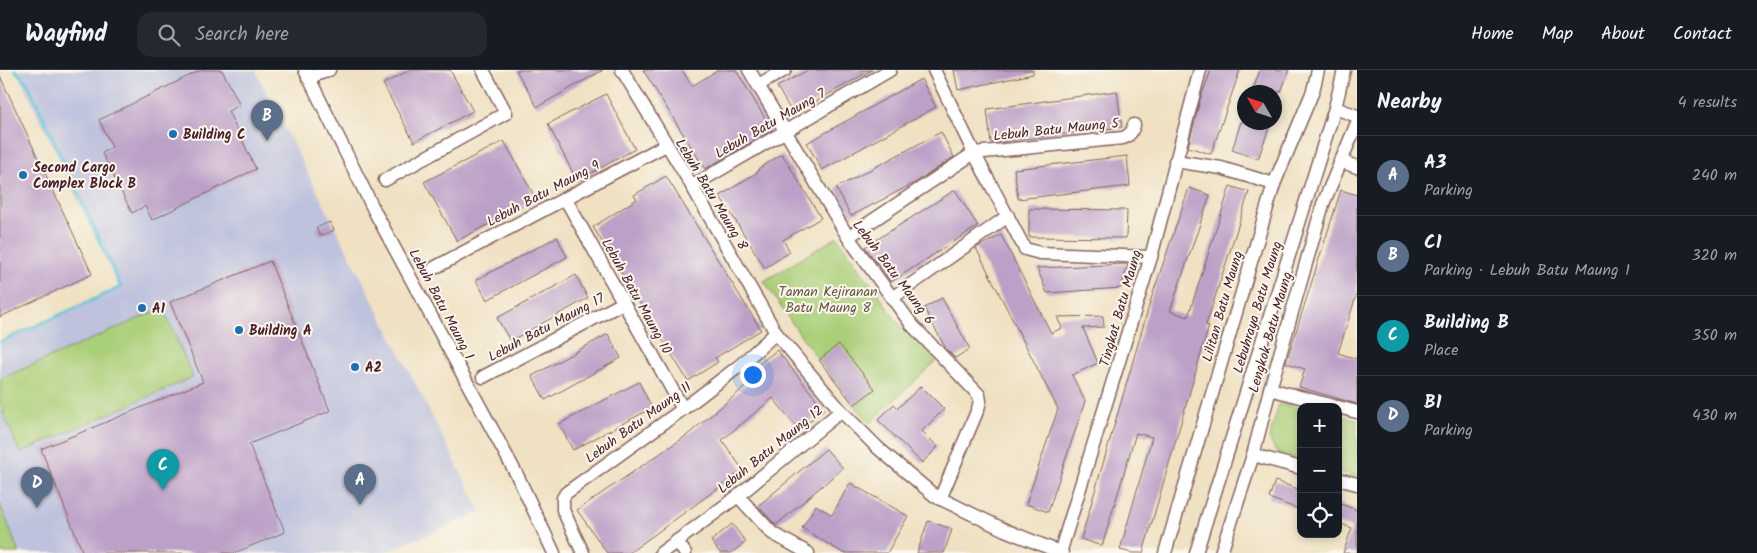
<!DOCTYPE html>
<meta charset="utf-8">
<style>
body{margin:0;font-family:Kalam,sans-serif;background:#242831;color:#f1f3f6}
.controls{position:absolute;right:15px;bottom:15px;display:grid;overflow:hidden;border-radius:10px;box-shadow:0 2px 8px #0003}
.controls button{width:45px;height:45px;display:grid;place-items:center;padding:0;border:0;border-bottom:1px solid #363941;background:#171b24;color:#f1f3f6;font:25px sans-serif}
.compass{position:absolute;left:1237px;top:15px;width:45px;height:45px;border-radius:50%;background:#171b24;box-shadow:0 2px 8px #0003;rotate:309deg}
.you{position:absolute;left:752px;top:304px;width:18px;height:18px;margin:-12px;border:4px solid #fff;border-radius:50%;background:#1a73e8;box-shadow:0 0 0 8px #1a73e833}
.badge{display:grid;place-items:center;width:32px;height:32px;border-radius:50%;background:#1f6fb2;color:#fff;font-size:16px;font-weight:700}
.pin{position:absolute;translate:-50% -41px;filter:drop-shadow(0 1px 2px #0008)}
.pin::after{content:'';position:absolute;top:26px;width:18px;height:15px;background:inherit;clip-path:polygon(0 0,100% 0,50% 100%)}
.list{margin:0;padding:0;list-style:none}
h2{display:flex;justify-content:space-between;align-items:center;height:65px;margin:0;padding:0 20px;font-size:21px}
h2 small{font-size:16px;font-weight:400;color:#9ea1a6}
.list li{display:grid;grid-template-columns:32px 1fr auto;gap:15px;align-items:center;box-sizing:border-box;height:80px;padding:0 20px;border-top:1px solid #363941}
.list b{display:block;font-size:19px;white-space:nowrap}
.list p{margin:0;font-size:16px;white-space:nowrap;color:#9ea1a6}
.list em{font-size:16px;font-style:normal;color:#9ea1a6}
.icon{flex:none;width:28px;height:28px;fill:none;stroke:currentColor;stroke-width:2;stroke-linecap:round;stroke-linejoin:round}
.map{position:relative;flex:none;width:1357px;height:483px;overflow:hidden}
header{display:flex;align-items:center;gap:30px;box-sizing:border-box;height:70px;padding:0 25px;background:#171b24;border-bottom:1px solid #363941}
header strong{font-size:24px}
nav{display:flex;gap:28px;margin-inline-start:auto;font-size:18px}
.search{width:350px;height:45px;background:#242831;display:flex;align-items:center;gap:12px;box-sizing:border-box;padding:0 18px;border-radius:15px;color:#9ea1a6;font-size:19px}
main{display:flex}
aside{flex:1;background:#171b24}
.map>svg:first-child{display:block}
.industrial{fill:#bfc2dd}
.green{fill:#aacf79;stroke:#7a7752}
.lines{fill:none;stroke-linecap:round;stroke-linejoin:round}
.stream{stroke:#5bc5d7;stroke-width:3}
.building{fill:#bba1c7}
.minor-casing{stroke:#846360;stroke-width:15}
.minor{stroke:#fff;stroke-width:12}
.poi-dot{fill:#1f6fb2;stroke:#fbf7ec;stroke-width:2}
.labels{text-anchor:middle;stroke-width:4;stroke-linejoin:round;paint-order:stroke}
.street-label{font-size:14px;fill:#4a1f2b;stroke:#fbf7ec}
.poi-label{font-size:14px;font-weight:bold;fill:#4a1f2b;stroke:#fbf7ec;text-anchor:start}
.park-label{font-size:14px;fill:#675442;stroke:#fbf7ec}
</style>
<header>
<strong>Wayfind</strong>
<div class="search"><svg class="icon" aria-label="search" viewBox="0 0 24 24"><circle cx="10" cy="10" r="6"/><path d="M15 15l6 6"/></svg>Search here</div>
<nav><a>Home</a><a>Map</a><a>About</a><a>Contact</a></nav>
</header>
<main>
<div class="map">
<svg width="1357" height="483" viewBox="0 0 1357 483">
<rect width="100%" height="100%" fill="#fbf7ec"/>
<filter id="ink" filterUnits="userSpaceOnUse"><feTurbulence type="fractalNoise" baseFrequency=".02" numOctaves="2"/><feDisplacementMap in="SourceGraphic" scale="10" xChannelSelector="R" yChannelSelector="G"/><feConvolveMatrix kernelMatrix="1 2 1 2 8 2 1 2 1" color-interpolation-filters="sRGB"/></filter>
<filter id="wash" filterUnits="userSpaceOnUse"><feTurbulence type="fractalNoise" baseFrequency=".0096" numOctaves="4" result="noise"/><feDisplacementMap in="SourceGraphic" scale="20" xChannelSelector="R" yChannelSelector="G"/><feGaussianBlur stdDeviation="1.12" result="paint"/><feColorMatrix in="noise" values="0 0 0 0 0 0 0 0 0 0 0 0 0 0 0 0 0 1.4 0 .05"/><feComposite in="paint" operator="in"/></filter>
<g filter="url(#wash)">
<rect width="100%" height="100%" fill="#efe1c2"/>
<polygon class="industrial" points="17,0 255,0 481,442 384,483 0,483 0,274 119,218"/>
<g class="green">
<path d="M837 167 902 258 914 267 936 291 870 353C831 309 796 261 764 211Z"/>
<polygon points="163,238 193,307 20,383 0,335 0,309"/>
<polygon points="1279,334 1301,338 1301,390 1276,382 1269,368"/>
<polygon points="1338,345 1357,349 1357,407 1338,401"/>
<polygon points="0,434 19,483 0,483"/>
</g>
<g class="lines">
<polyline class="stream" points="0,272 121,217 28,14 15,0"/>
</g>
<g id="blocks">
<g class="building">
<polygon points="201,0 222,0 240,35 228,41 256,99 152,150 145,136 132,143 102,83 112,77 99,50"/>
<polygon points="410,0 450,0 473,41 414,72 383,14"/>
<polygon points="516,0 603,0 537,37"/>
<polygon points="643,0 682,0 692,16 718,0 736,0 772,60 705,99"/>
<polygon points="808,0 872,0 793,44 777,17"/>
<polygon points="954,0 1033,0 1033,4 958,20"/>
<polygon points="1211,0 1240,0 1211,84 1188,77 1200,30"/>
<polygon points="1260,0 1289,0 1281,22 1252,22"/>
<polygon points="0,6 92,204 0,247"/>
<polygon points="921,9 936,37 822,100 807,73"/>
<polygon points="1117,21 1122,57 991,73 987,39"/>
<polygon points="606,24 635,79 577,111 548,54"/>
<polygon points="1241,52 1271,52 1258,89 1232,80"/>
<polygon points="941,62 954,87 916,112 851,146 836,118"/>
<polygon points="504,71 536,129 457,171 424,112"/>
<polygon points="782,84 821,148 783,170 790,182 765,198 720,126 759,101 758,99"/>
<polygon points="1127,86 1130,116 1018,129 1014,99"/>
<polygon points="666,106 761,260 715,288 718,292 688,311 593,157 637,129 634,125"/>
<polygon points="1230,116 1249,122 1206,255 1209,256 1143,483 1132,483 1120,480 1152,367 1136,363 1102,476 1081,469 1152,226 1189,118 1210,125 1170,241 1188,247"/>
<polygon points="955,120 978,156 891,212 865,177"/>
<polygon points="1341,120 1357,125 1357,223 1338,283 1357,289 1357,334 1299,317 1305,299 1286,293"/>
<polygon points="1029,139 1127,140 1126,168 1029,167"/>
<polygon points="330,152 334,160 320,166 316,158"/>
<polygon points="1001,165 1051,263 1062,258 1057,247 1103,246 1104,257 1083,258 1098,293 1072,305 1085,331 1048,442 1026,434 1058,339 976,178"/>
<polygon points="557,167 567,187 487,230 476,210"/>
<polygon points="270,191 330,341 249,374 285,462 234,483 83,483 41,379 203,312 170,232"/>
<polygon points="1128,194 1121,218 1047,223 1037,198"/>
<polygon points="576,205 588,228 510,271 497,248"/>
<polygon points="942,228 970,279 955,288 946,279 924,238"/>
<polygon points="608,264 621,288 545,330 532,306"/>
<polygon points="839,274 875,319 854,335 819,290"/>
<polygon points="777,280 824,339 799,360 773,328 722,370 743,400 629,483 607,483 577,440 686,366 757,307 751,300"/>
<polygon points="639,312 652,338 573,380 559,354"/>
<polygon points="921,316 944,339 922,361 938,377 922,393 878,350 894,334 898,338"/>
<polygon points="826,379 843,398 776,455 758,436"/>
<polygon points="1275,411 1301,420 1301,440 1269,428"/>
<polygon points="850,413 908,446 887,483 843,483 802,458 816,435 832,445"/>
<polygon points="1338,433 1357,440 1357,483 1343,483 1352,458 1338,453"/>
<polygon points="928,451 952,459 944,483 917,483"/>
<polygon points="732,454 746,472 731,483 720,483 711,471"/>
</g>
</g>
</g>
<g filter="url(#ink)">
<use href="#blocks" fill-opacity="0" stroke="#846360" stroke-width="1"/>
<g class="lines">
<g class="minor-casing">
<g id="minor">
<polyline points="305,0 376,144 518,407 554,483"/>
<polyline points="622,0 692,116 776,263 841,341 738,426 661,483"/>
<polyline points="749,0 848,167 912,255 979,325 980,331 978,339 940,429"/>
<polyline points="934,0 974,83 1025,179 1040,183 1151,187"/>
<polyline points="308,8 329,0"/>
<polyline points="758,15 785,0"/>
<polyline points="1335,38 1357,46"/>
<polyline points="1175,91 1221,98 1274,114"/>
<polyline points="1340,91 1357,97"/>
<polyline points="385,110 506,43 483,0"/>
<polyline points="692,116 890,0"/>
<polyline points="565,128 683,339"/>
<path d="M848 167 974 83 1123 68C1130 65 1132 62 1134 55"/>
<polyline points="434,198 666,75"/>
<polyline points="892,228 1008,146"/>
<polyline points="483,307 623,233"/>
<polyline points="1270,319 1337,337"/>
<polyline points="1338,337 1357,342"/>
<polyline points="841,341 878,378 935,426 1005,460 1062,483"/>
<polyline points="1253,385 1301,398"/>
<polyline points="1338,409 1357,414"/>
<polyline points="738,426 772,463 808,483"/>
<polyline points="677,471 685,483"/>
<polyline points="583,483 563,440 563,428 566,423 683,339 738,297 776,263"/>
<polyline points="1060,483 1151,187 1200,0"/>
<polyline points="1165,483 1274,114 1313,21 1318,0"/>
<polyline points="1196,483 1335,38 1344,0"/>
<polyline points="1221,483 1253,385 1270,319 1323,134 1357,53"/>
</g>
</g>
<use href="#minor" class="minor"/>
</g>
</g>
<g class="poi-dot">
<circle cx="173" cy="64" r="5"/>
<circle cx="23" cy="105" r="5"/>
<circle cx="142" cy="238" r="5"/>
<circle cx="239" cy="260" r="5"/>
<circle cx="355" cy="297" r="5"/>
</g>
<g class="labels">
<g class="street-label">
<text transform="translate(770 53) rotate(-30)" y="5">Lebuh Batu Maung 7</text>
<text transform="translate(1056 59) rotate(-6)" y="5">Lebuh Batu Maung 5</text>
<text transform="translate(543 123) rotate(-28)" y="5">Lebuh Batu Maung 9</text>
<text transform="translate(712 124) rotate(59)" y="5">Lebuh Batu Maung 8</text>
<text transform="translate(894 202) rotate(53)" y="5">Lebuh Batu Maung 6</text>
<text transform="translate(637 226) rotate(61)" y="5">Lebuh Batu Maung 10</text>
<text transform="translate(442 234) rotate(62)" y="5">Lebuh Batu Maung 1</text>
<text transform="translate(1222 236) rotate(-74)" y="5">Lilitan Batu Maung</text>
<text transform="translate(1257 237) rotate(-73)" y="5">Lebuhraya Batu Maung</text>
<text transform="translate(1120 238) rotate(-74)" y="5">Tingkat Batu Maung</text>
<text transform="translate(546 257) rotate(-28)" y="5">Lebuh Batu Maung 17</text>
<text transform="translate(1270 262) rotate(-74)" y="5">Lengkok Batu Maung</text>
<text transform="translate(638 352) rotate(-36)" y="5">Lebuh Batu Maung 11</text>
<text transform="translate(770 379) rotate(-39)" y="5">Lebuh Batu Maung 12</text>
</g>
<g class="poi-label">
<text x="183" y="69">Building C</text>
<text x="33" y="102">Second Cargo<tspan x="33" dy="16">Complex Block B</tspan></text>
<text x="152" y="243">A1</text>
<text x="249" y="265">Building A</text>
<text x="365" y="302">A2</text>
</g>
<g class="park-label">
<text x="828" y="226">Taman Kejiranan<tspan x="828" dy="16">Batu Maung 8</tspan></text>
</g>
</g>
</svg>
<div class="controls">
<button>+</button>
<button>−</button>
<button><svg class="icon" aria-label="locate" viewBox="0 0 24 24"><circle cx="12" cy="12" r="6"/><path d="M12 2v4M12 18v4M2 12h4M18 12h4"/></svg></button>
</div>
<svg class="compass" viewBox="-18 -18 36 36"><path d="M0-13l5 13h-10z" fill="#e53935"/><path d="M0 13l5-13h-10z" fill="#9ea1a6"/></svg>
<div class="you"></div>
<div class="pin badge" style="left:360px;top:435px;background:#5c6f8a">A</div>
<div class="pin badge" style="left:267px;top:71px;background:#5c6f8a">B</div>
<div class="pin badge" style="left:163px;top:420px;background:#0f9aa8">C</div>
<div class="pin badge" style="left:37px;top:438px;background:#5c6f8a">D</div>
</div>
<aside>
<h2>Nearby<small>4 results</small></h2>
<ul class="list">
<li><span class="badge" style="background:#5c6f8a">A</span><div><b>A3</b><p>Parking</p></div><em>240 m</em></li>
<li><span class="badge" style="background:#5c6f8a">B</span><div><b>C1</b><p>Parking · Lebuh Batu Maung 1</p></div><em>320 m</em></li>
<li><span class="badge" style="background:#0f9aa8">C</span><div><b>Building B</b><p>Place</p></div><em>350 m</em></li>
<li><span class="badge" style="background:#5c6f8a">D</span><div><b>B1</b><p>Parking</p></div><em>430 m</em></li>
</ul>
</aside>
</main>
